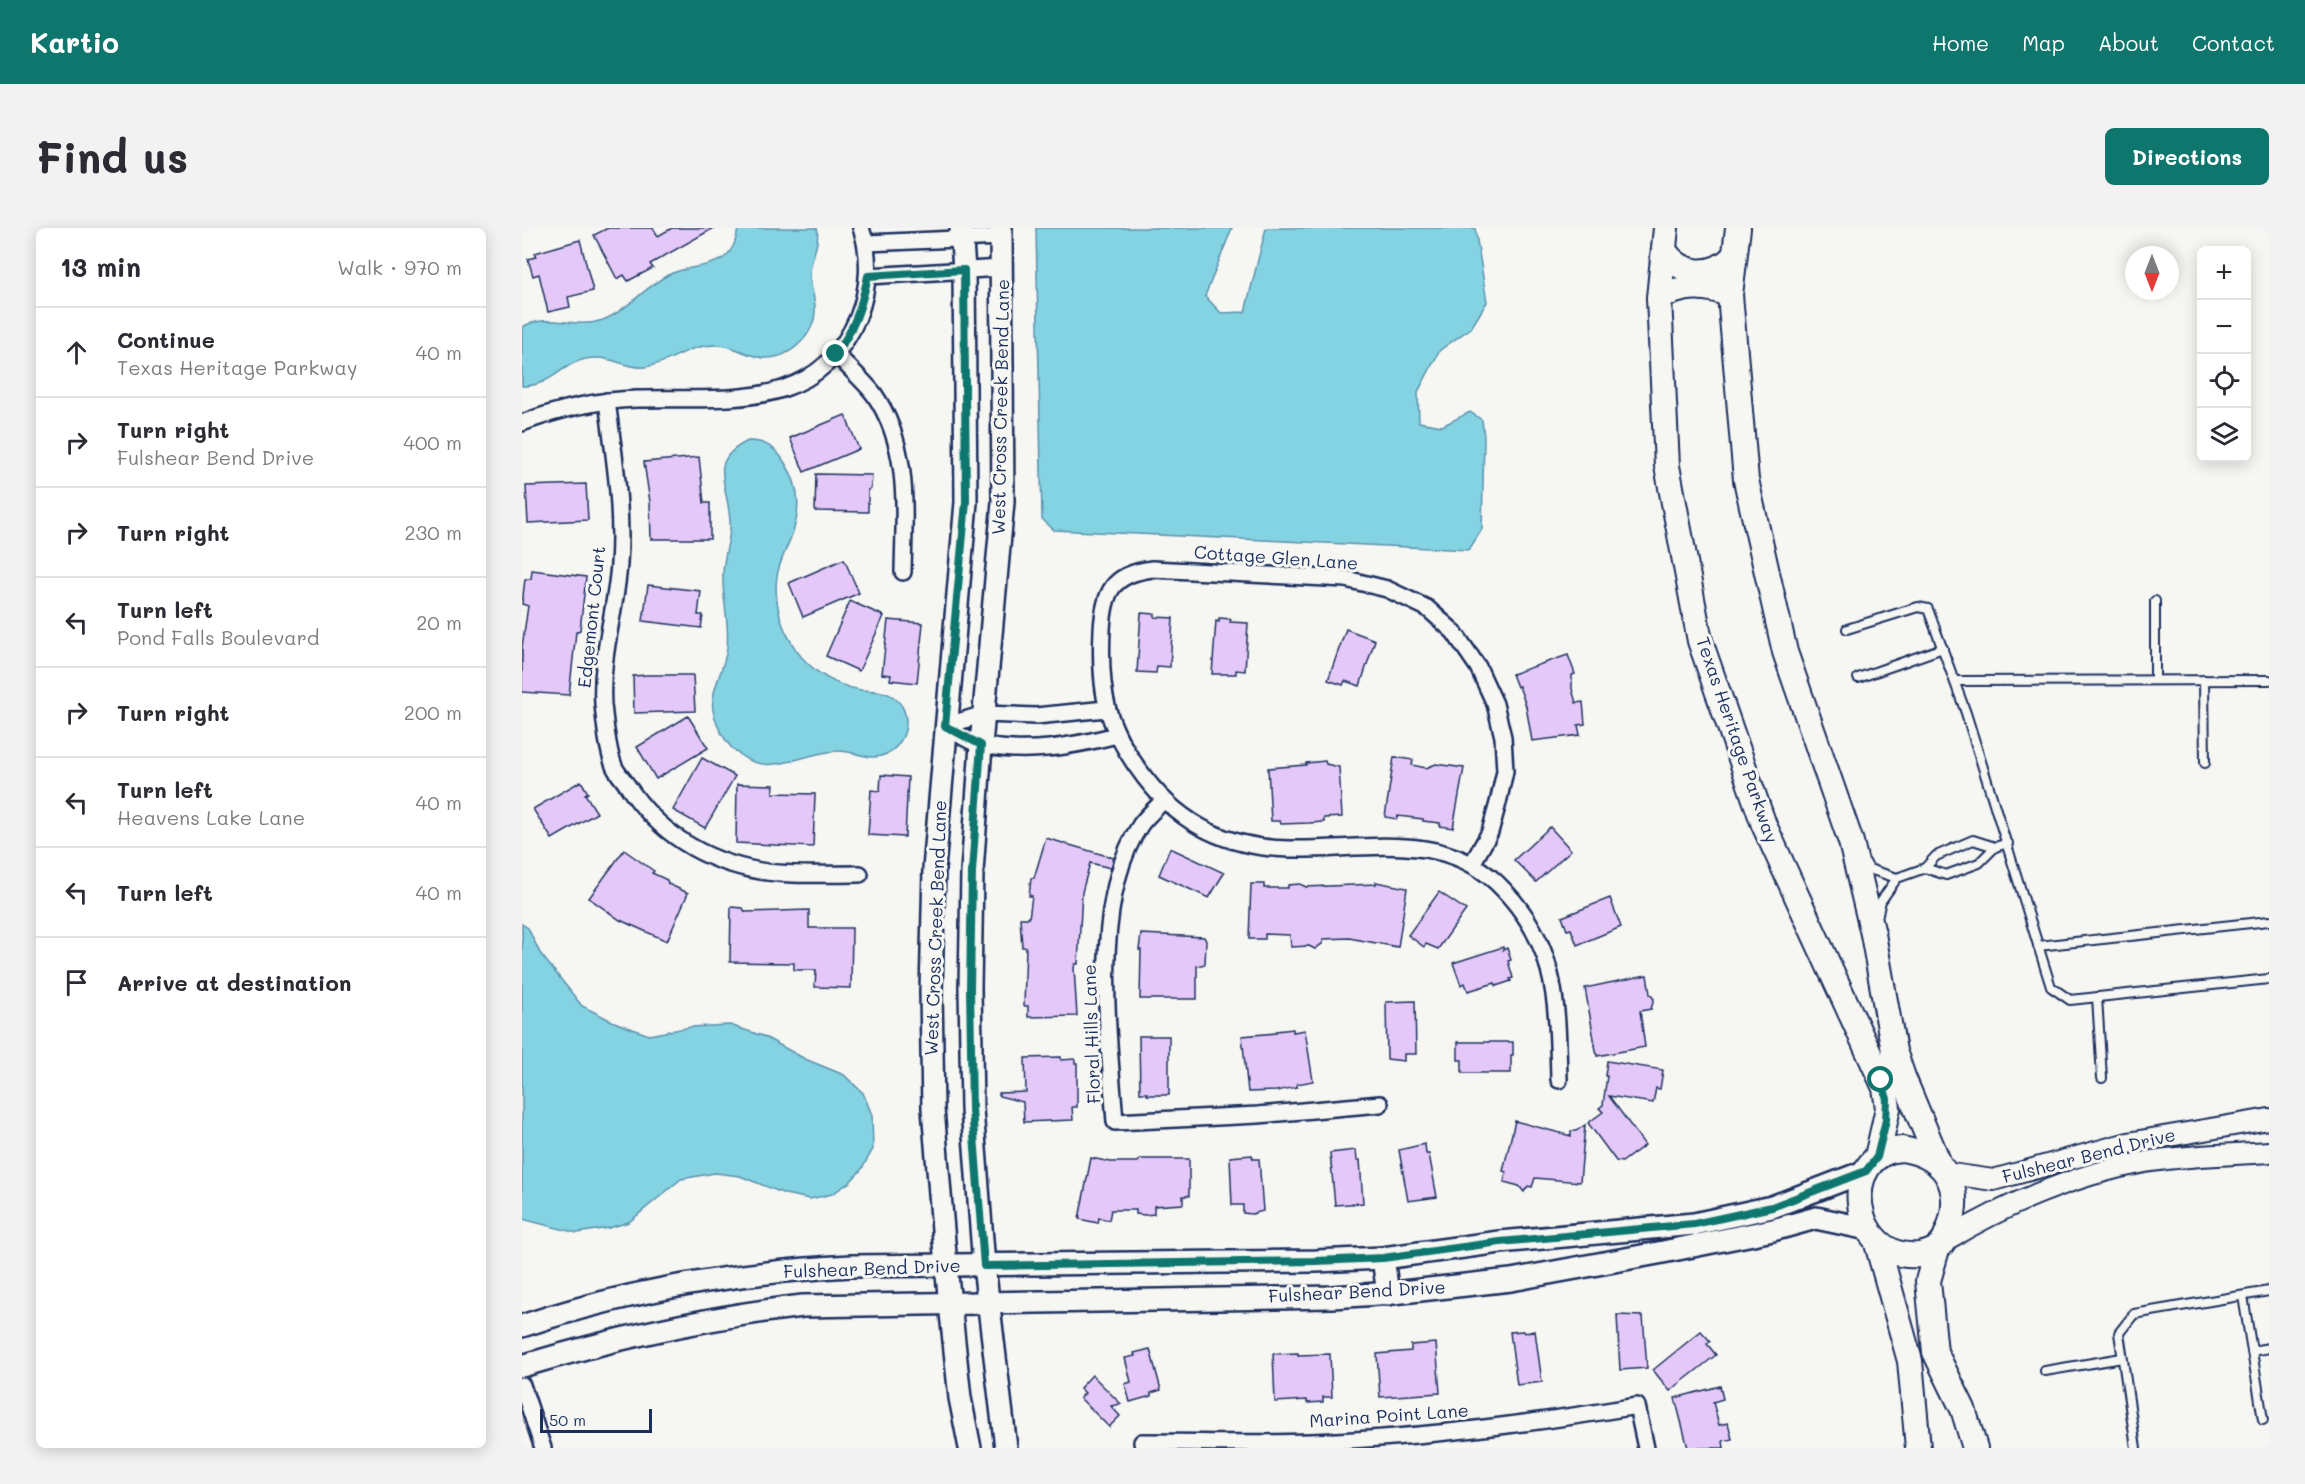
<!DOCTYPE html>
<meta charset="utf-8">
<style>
body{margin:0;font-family:Mali,sans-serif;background:#f2f2f3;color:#2b2b33}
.controls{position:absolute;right:18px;top:18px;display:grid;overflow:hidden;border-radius:9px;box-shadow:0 3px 15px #0003}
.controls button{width:54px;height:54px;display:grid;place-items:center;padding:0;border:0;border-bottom:2px solid #e1e1e2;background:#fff;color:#2b2b33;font:30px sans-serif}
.compass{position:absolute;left:1603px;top:18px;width:54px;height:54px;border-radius:50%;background:#fff;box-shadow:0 3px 15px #0003;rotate:180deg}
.scale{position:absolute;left:18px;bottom:15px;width:112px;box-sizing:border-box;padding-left:6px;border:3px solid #1b2f5e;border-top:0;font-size:16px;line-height:21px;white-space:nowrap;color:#1b2f5e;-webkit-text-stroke:4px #f6f6f2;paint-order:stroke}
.stop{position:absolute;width:18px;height:18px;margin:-14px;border:4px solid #0f766e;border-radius:50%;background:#fff}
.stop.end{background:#0f766e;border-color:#fff;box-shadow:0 2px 6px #0008}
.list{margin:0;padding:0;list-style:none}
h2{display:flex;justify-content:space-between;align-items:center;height:78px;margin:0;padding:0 24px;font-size:26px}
h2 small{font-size:20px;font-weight:400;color:#7c7c81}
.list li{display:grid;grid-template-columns:39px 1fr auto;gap:18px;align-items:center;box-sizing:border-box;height:90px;padding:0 24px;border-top:2px solid #e1e1e2}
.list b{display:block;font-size:22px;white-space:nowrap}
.list p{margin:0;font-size:20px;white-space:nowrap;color:#7c7c81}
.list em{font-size:20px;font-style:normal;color:#7c7c81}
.icon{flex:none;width:33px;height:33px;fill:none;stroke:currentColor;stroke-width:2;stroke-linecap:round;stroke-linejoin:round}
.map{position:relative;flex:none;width:1747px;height:1220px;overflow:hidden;border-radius:9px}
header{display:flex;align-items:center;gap:36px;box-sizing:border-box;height:84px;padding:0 30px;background:#0f766e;color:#fff}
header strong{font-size:28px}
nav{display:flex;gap:33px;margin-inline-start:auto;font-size:21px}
.intro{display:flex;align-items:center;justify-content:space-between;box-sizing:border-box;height:144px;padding:0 36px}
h1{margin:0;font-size:42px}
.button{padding:15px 27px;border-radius:9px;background:#0f766e;color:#fff;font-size:21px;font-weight:700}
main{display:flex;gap:36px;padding:0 36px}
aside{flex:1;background:#fff;border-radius:9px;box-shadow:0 3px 15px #0003}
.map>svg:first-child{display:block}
.water{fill:#84d3e2;stroke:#5a91ad;stroke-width:1.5}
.building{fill:#e4c9f8;stroke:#1b2f5e;stroke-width:1.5}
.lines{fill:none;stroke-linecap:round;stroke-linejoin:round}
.service-casing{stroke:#1b2f5e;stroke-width:12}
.minor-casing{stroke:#1b2f5e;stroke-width:20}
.tertiary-casing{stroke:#1b2f5e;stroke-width:24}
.secondary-casing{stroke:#1b2f5e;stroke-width:26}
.primary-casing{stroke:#1b2f5e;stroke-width:28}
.service{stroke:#f6f6f2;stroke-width:8}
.minor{stroke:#f6f6f2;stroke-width:15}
.tertiary{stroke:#f6f6f2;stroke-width:20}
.secondary{stroke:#f6f6f2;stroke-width:21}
.primary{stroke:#f6f6f2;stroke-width:24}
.route{stroke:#0f766e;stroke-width:8}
.labels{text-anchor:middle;stroke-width:6;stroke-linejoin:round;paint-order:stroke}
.street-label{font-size:18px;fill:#1b2f5e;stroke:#f6f6f2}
</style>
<header>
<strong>Kartio</strong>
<nav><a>Home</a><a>Map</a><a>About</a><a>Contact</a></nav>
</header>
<div class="intro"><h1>Find us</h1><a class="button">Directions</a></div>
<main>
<aside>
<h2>13 min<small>Walk · 970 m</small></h2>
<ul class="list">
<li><svg class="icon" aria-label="ahead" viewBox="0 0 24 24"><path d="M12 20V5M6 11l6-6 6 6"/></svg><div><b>Continue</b><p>Texas Heritage Parkway</p></div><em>40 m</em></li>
<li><svg class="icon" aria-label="right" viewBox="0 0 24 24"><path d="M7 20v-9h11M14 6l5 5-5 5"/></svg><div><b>Turn right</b><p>Fulshear Bend Drive</p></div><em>400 m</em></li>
<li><svg class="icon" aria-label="right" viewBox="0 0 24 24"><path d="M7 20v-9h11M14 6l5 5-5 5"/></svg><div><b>Turn right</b></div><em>230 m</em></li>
<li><svg class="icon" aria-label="left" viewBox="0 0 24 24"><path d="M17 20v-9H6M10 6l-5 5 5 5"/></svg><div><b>Turn left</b><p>Pond Falls Boulevard</p></div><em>20 m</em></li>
<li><svg class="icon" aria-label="right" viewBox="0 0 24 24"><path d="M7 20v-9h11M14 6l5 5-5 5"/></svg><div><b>Turn right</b></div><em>200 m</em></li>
<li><svg class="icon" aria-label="left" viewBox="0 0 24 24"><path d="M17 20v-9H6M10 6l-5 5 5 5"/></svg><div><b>Turn left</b><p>Heavens Lake Lane</p></div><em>40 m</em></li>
<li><svg class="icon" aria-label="left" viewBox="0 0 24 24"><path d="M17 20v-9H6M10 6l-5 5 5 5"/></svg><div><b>Turn left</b></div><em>40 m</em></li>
<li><svg class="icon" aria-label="arrive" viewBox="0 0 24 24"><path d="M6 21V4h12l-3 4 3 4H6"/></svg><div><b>Arrive at destination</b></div></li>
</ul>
</aside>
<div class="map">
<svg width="1747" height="1220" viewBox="0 0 1747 1220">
<rect width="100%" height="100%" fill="#f6f6f2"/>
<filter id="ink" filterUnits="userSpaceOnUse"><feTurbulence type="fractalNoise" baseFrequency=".0167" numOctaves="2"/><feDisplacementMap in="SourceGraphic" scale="12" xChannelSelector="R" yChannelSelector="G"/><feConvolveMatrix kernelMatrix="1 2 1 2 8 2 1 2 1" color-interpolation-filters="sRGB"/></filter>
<g filter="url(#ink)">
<g class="water">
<path d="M216 0H295C298 17 289 28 288 44 287 56 293 68 293 80 294 106 269 130 244 130 227 130 213 117 196 117 165 116 150 135 123 139 105 141 91 129 74 130 41 130 32 159 0 158V99C28 84 53 102 81 92 104 83 123 59 146 47 164 38 188 40 203 29 211 22 215 10 216 0Z"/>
<polygon points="514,0 710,0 683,68 699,85 723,84 744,0 953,0 965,74 949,100 918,122 896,164 897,194 920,198 948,184 960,192 962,209 960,301 947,322 532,302 520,291"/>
<path d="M226 213C244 213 254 220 263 235 278 258 279 284 269 309 264 322 257 335 255 348 252 368 257 393 267 410 281 438 308 457 339 462 349 463 361 462 370 468 393 483 386 517 362 527 346 533 333 523 317 523 278 523 245 556 209 519 201 510 193 494 191 482 188 462 203 440 205 420 208 395 200 371 201 346 201 331 207 316 208 301 210 281 198 252 201 238 204 225 216 218 226 213Z"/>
<polygon points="0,696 6,700 18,725 60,778 92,794 127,807 169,799 208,797 241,808 283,831 322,847 341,865 350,887 351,921 339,942 328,954 310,966 288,971 263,966 218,948 193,945 159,951 107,994 87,1000 55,1005 0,991"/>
</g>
<g class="building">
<polygon points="86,0 131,0 136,8 150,0 192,0 128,36 131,40 106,53 102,47 95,51 72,7"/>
<polygon points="58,12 71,63 46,69 48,79 26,84 17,46 11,48 6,31 14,29 13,25"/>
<polygon points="323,187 337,221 282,244 268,210"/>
<polygon points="177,229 182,275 188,275 188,311 129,311 128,274 122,234"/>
<polygon points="294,246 350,247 349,260 346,262 346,284 293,283"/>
<polygon points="64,256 66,292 6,295 4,258"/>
<polygon points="322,331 337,365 281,389 267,355"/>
<polygon points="10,342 64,349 58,402 54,404 47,467 0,464 0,419 6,378 0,376 3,351 9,351"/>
<polygon points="126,357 179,363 176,387 181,387 179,400 121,393"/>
<polygon points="328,373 362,388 337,443 304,428"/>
<polygon points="619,385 633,386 633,389 651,390 648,439 635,438 634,445 615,444"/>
<polygon points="697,390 709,391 708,394 726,395 723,443 714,442 714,446 690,446 694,393 697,394"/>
<polygon points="366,392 401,395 395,455 368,452 369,447 360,446"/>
<polygon points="824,401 853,412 838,458 823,453 821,457 806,452"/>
<polygon points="1046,427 1053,446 1050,447 1050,461 1054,475 1061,474 1063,496 1056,497 1058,507 1010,513 1004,478 997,458 995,459 990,446"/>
<polygon points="125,447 171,447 173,483 112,485 111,448"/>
<polygon points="166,488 186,520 134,551 115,519"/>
<polygon points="872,529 891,532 890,537 904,540 914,536 942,540 931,600 918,598 918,595 901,593 901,591 876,588 875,591 863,589"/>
<polygon points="180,530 213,548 183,600 151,582"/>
<polygon points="803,533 804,536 817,539 820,589 802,590 802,594 787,595 759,596 758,593 749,593 746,540 784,537 784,535"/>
<polygon points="359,547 386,549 383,609 346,607 349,562 358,563"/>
<polygon points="59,553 66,565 63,566 75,585 30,611 11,581"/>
<polygon points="215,556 252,557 251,565 293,566 291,619 214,615"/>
<polygon points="1028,599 1049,622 1014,654 992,632"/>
<polygon points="524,610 592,630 589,640 568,635 560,664 556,736 553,736 552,740 555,788 506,789 506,778 502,778 504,719 500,719 498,690 507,690 510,668 507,668 509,650 512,650"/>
<polygon points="648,620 702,645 687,670 637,647"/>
<polygon points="102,622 132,643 130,645 145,652 146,656 166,665 145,713 98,692 67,670"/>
<polygon points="854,654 885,660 876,719 827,710 801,711 801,715 793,721 787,718 769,719 768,707 743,706 743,711 727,711 729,656 742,656 742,660 766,660 766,657 778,656 784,659 854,656"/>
<polygon points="917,664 944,682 916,721 904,716 902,719 886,707"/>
<polygon points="1088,670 1099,699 1055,717 1049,701 1045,702 1040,689"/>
<polygon points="209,679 221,680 223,684 287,682 287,700 330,700 329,760 293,759 294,742 272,742 272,735 208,734"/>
<polygon points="619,706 682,709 684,713 683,736 675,738 675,771 618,771 619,722 617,722"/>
<polygon points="981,719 981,722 985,720 989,732 986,733 991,750 988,751 989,753 974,758 973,755 946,763 943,755 939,757 931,735"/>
<polygon points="1125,747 1128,766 1132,771 1129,781 1118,783 1123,819 1075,828 1063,760"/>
<polygon points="893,773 894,826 882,826 882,833 865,831 864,774"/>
<polygon points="771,801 771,804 783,802 791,853 775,856 775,859 754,863 726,864 720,808 754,805 754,803"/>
<polygon points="617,808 647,808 647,867 625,867 625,865 618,865"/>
<polygon points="936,814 991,814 991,827 989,827 989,845 940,845 940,832 936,832"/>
<polygon points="539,829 539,832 553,831 553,835 555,835 555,879 550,879 551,892 502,894 501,874 477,868 477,865 504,864 503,830"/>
<polygon points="1085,833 1141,842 1138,861 1134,860 1131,875 1087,868 1123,917 1100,934 1094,933 1066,895 1081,884 1077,880 1081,877 1085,848 1083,848"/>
<polygon points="993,893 1049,908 1049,903 1054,903 1063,897 1058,954 1013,950 1010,959 1006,958 1002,964 997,958 982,954 984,944 981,943"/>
<polygon points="903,916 904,926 907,926 915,969 886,973 877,922"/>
<polygon points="834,922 835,932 838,932 841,975 813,977 808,925"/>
<polygon points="730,927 731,931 737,931 741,983 730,986 721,985 721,977 710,977 708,929"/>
<polygon points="569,930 589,934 616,934 618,931 667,931 667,968 661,968 661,976 632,978 632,986 623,987 614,986 614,982 589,982 587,992 577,990 576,995 557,991"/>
<polygon points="1095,1087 1121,1088 1125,1140 1098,1142"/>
<polygon points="1001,1103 1002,1105 1013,1103 1020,1154 995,1157 988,1104"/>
<polygon points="1179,1103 1188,1113 1185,1116 1194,1127 1148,1163 1131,1142"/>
<polygon points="914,1115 918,1165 858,1169 855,1126 889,1123 889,1117"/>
<polygon points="628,1121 639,1162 629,1165 629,1168 608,1174 603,1156 609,1154 603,1130 613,1128 612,1125"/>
<polygon points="776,1125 776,1127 808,1126 810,1169 801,1169 801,1174 785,1175 785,1172 753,1174 751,1126"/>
<polygon points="570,1147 599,1176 589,1178 598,1188 587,1199 558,1170 563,1165 558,1160"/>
<polygon points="1198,1158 1201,1171 1191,1174 1197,1197 1206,1195 1210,1211 1201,1213 1202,1220 1166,1220 1153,1170"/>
</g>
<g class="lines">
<g class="service-casing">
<g id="service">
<polyline points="1633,373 1633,452"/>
<polyline points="1325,401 1396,379 1406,381 1444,485 1529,759 1548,772 1747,751"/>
<polyline points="1336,450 1421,420"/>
<polyline points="1682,452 1683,535"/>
<polyline points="1433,453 1747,452"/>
<polyline points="1343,634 1347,641 1375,650"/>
<polyline points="1403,640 1424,647 1457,635 1473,619 1486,615"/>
<polyline points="1355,690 1359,673 1375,650 1403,640 1414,628 1451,612 1473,619"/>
<polyline points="1516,718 1747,693"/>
<polyline points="1575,769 1580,850"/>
<polyline points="1721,1068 1730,1123 1747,1120"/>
<polyline points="1730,1123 1741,1192"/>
<polyline points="1523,1143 1600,1130"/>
<polyline points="1614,1220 1597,1105 1612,1086 1747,1063"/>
</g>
</g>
<g class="minor-casing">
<g id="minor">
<polyline points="345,15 480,9"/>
<polyline points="346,48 480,40"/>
<path d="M314 126C326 139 341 152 352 166 389 220 382 282 381 344"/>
<path d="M85 173C92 227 101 281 97 336 94 382 78 429 81 476 83 495 85 520 92 538 95 545 101 551 105 557 137 606 181 633 238 643 270 648 305 646 338 646"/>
<path d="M0 195C37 181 75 172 115 171 201 168 295 187 336 89 347 61 349 28 339 0"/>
<path d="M423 498C434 504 448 515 460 517 505 527 551 518 595 507"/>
<polyline points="423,498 462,486 514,488 584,481"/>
<path d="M641 573C634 580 625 588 619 596 568 672 587 807 593 894L736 887 858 876"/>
<path d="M950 636 968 604 976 575 983 543 981 509 973 476 956 439 932 404 905 380 865 361 824 351 630 341C590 346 582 364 580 402 577 466 584 499 623 550 660 598 707 620 768 621 839 623 918 601 975 655 1036 714 1035 773 1037 852"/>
<polyline points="0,1157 21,1220"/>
<path d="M621 1220 620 1214C677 1214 733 1216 789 1214 899 1210 1007 1196 1115 1178L1124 1220"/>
</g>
</g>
<g class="tertiary-casing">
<g id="tertiary">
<polyline points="1423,945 1471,952 1606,915 1747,891"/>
<path d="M1422 1013C1485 976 1550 947 1623 934 1663 927 1706 927 1747 924"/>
</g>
</g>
<g class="secondary-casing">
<g id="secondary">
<polyline points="439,0 442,42 444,274 412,641 409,764 411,881 424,1038 438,1170 448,1220"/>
<polyline points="479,0 481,274 459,517 450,644 448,760 450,881 462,1038 484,1220"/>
<polyline points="861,1030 866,1066"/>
<path d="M0 1098C107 1062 217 1044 329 1038L794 1033 861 1030 978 1014 1172 996 1250 979 1344 943"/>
<path d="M0 1138C93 1110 185 1089 281 1078L810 1069 871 1065 989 1052 1136 1025 1251 1002 1294 990 1346 1001"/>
</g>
</g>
<g class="primary-casing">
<g id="primary">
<polyline points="1144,0 1137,70 1145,238 1178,413 1242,597 1363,860 1366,880 1355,929"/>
<polyline points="1216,0 1208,67 1224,252 1263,424 1329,614 1351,706 1372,823 1381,849 1418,938"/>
<path d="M1142 22C1159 49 1191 50 1212 28"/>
<path d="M1137 70C1161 57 1183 56 1208 67"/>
<path d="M1380 921C1430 929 1443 967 1423 1010 1419 1021 1408 1025 1397 1027 1328 1034 1315 924 1380 921Z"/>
<polyline points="1354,1012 1388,1133 1396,1220"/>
<polyline points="1415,1021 1406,1053 1413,1124 1441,1181 1453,1220"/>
</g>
</g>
<use href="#service" class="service"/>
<use href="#minor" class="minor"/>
<use href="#tertiary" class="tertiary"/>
<use href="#secondary" class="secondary"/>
<use href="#primary" class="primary"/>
</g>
</g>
<g class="lines" filter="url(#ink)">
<path class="route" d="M314 126C333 99 339 80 346 48L442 42 444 274 423 498 459 517 450 644 448 760 450 881 462 1038 794 1033 861 1030 978 1014 1172 996 1250 979 1344 943 1355 929 1364 892 1365 871 1359 852"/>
</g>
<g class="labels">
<g class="street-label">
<text transform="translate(479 179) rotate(-89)" y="6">West Cross Creek Bend Lane</text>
<text transform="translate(754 330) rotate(4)" y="6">Cottage Glen Lane</text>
<text transform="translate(70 389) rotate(-84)" y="6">Edgemont Court</text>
<text transform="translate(1215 512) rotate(71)" y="6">Texas Heritage Parkway</text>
<text transform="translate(414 700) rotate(-88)" y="6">West Cross Creek Bend Lane</text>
<text transform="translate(570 806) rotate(-92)" y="6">Floral Hills Lane</text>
<text transform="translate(1567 928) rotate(-14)" y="6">Fulshear Bend Drive</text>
<text transform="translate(350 1041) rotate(-2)" y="6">Fulshear Bend Drive</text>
<text transform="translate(835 1064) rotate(-3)" y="6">Fulshear Bend Drive</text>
<text transform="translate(867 1188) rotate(-4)" y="6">Marina Point Lane</text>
</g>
</g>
</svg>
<div class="controls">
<button>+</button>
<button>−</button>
<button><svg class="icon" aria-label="locate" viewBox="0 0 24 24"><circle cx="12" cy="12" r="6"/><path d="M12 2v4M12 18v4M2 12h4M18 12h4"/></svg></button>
<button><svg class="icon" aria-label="layers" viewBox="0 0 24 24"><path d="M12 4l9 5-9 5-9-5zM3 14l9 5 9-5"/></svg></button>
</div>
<svg class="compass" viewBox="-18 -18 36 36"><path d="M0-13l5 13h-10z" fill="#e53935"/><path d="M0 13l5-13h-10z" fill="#7c7c81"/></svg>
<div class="scale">50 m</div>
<div class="stop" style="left:1359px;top:852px"></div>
<div class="stop end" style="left:314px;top:126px"></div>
</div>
</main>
